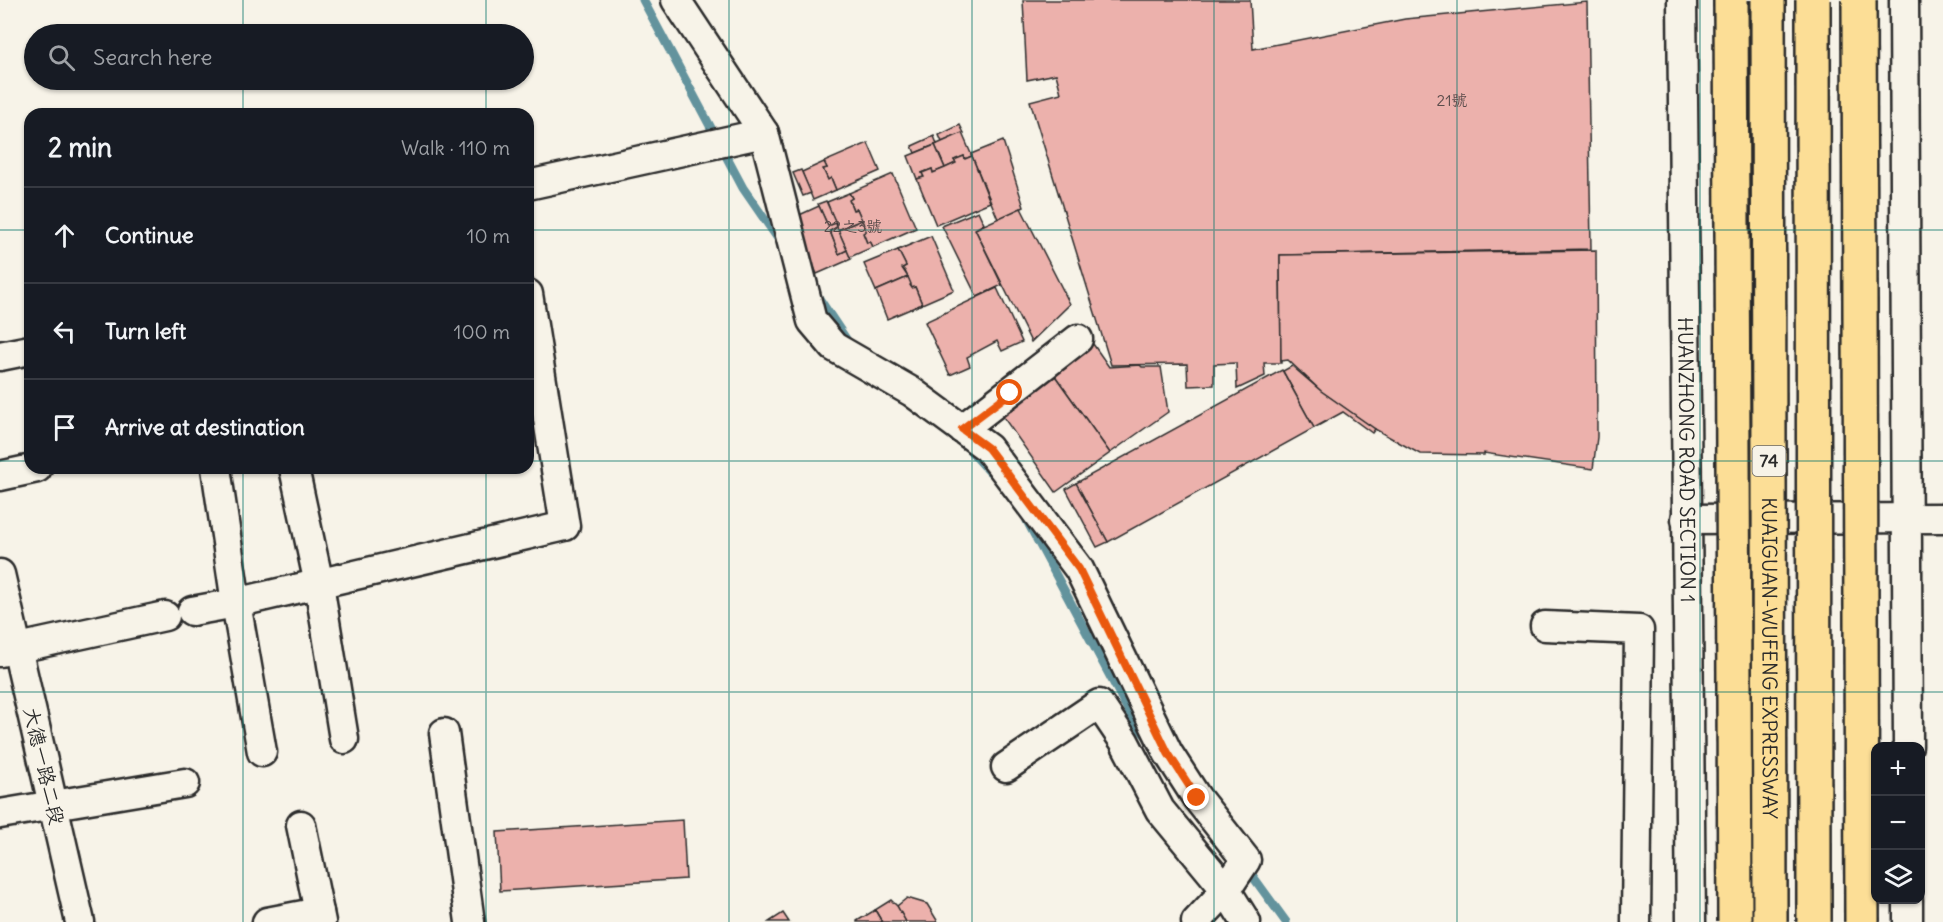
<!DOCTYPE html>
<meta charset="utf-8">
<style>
body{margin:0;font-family:Delius,"LXGW WenKai TC",sans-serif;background:#242831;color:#f1f3f6}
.controls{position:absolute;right:18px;bottom:18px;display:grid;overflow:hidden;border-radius:12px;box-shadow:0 2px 4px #0004}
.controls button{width:54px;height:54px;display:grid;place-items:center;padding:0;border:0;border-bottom:2px solid #363941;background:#171b24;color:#f1f3f6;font:30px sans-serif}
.stop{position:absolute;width:18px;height:18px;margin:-14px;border:4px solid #ea580c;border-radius:50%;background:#fff}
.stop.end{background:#ea580c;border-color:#fff;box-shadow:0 2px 6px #0008}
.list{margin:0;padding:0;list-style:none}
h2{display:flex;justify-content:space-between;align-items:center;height:78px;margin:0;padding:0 24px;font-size:26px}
h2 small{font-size:20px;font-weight:400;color:#9ea1a6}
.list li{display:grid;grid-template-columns:39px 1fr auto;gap:18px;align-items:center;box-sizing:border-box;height:96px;padding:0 24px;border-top:2px solid #363941}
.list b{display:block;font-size:22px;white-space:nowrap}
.list em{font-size:20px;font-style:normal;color:#9ea1a6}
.icon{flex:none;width:33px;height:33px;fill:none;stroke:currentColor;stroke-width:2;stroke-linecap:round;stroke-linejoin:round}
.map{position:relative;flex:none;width:1943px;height:922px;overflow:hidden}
.search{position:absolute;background:#171b24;box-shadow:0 2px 4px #0004;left:24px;top:24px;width:510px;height:66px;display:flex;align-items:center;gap:15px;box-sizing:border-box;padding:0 21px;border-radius:33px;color:#9ea1a6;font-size:22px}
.panel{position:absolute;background:#171b24;box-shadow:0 2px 4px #0004;left:24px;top:108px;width:510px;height:366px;border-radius:18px}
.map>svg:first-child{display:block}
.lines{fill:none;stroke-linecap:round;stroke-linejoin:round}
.stream{stroke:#64939d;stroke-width:9}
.building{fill:#ecb1ac;stroke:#2b2b2b;stroke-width:1.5}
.minor-casing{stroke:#2b2b2b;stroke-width:33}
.minor{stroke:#f7f3e8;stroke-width:28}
.highway-bridge-casing{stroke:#2b2b2b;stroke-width:38;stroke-linecap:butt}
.highway-bridge{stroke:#fcde96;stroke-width:33}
.route{stroke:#ea580c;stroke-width:8}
.grid{fill:none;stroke:#0f766e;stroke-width:1.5;stroke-opacity:0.55}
.labels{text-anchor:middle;stroke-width:4.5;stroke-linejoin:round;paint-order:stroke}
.number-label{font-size:16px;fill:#5b4c4b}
.shield{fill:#f7f3e8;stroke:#686764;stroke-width:1.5}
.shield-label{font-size:18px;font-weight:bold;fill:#2b2b2b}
.street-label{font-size:20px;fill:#2b2b2b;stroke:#f7f3e8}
</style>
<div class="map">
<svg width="1943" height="922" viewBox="0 0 1943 922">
<rect width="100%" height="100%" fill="#f7f3e8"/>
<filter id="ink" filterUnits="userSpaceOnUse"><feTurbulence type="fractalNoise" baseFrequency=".0167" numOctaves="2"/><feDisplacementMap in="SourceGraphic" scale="12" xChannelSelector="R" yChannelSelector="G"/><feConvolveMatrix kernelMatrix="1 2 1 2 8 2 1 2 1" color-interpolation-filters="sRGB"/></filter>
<g filter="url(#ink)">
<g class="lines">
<g class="stream">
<polyline points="643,0 743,188 781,243"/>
<polyline points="816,294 850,345"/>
<polyline points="969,449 990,472"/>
<polyline points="1027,521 1134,721 1147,737"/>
<polyline points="1246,867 1286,922"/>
</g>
</g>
<g class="building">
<polygon points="1023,0 1250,0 1253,49 1405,19 1587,2 1591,249 1280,255 1281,363 1264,363 1265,376 1237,389 1236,363 1214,364 1214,385 1188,386 1187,364 1111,365 1030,101 1061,93 1056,74 1027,80"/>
<polygon points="960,125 964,133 942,142 939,135"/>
<polygon points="962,133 972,156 965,159 964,156 954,160 956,163 945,168 935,145"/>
<polygon points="934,136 937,144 915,153 912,146"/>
<polygon points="1003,141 1024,207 998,219 971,154"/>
<polygon points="868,143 880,171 836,190 831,178 828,180 823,169 827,168 824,162"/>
<polygon points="935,145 945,168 933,173 932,169 922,173 924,177 917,179 908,156"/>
<polygon points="964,156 965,159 972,156 990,202 936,225 917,179 924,177 922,173 932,169 933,173 945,168 956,163 954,160"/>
<polygon points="824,162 827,168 823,169 828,180 831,178 836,190 813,200 802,172"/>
<polygon points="801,170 811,193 803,196 793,173"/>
<polygon points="893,174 916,228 873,247 870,241 867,243 863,233 866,231 857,209 853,210 849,200 852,198 849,193"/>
<polygon points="849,193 852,198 849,200 853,210 857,209 862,220 838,230 827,202"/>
<polygon points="826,201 836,223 828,226 818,204"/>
<polygon points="819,206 828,226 836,223 837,227 830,231 839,254 847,250 851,259 817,274 793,218"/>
<polygon points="1021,208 1070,304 1031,342 975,229"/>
<polygon points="978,211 984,224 975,229 1002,285 977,297 942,226"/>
<polygon points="862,220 866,231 863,233 867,243 870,241 873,247 850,257 838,230"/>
<polygon points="837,227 847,250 839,254 830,231"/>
<polygon points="931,236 954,290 922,304 915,287 912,288 905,271 902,268 906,266 898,250"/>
<polygon points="898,250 906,266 902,268 908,277 876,291 864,264"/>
<polygon points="1596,250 1597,437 1593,469 1484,453 1484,455 1420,454 1373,428 1321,391 1288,360 1281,361 1280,255"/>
<polygon points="908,277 911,284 910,285 912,288 915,287 922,304 887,319 876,291"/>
<polygon points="997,288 1022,342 1002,351 997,341 967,357 970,366 950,375 925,322"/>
<polygon points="1093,344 1109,367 1140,365 1142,367 1161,367 1168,412 1110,453 1053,373"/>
<polygon points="1292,366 1321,391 1375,429 1372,433 1343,412 1314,428 1283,371"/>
<polygon points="1282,370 1314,428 1108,542 1076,483"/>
<polygon points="1053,373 1110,453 1056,492 999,411"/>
<polygon points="1076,483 1108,542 1097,547 1066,489"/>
<polygon points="683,820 686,879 500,891 497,832"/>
<polygon points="907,898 927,904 938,922 906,922 897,906"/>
<polygon points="891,900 897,906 906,922 882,922 875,910"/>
<polygon points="875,910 882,922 857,922 857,921"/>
<polygon points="783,913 789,922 769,922"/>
</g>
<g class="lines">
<g class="minor-casing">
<g id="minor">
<polyline points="676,0 764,133 812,321 834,347 912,392 988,448 1079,569 1168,753 1197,798 1246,860 1226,890 1246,922"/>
<path id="s1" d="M1682 0 1691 922"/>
<polyline points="1904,0 1908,746"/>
<polyline points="528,185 764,133"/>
<polyline points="0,356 30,350"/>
<polyline points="962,429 1078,339"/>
<polyline points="216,468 236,603 262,752"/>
<polyline points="294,468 319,584 344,739"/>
<polyline points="0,476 37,468"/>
<polyline points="1686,519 1943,518"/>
<polyline points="0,574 80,922"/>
<polyline points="192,611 236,603 565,526 528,294"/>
<polyline points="1545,626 1639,630 1636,922"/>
<polyline points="0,652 165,616"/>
<polyline points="444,733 470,922"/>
<polyline points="1006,767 1099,704 1124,741 1160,810 1226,890 1196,922"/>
<polyline points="0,814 185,783"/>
<polyline points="301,825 321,922"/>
<polyline points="1908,900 1908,922"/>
<polyline points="267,922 319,912"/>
</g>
</g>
<use href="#minor" class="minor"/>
<g class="highway-bridge-casing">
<g id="highway-bridge">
<polyline points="1731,0 1735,922"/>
<path id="s2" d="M1768 0 1770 922"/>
<polyline points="1813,0 1814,922"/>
<polyline points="1859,0 1862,922"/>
</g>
</g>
<use href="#highway-bridge" class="highway-bridge"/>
</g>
</g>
<g class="lines" filter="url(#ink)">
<polyline class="route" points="1010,393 962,429 988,448 1079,569 1168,753 1197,798"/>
</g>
<path class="grid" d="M243 0V34M486 0V34M729 0V922M972 0V922M1214 0V922M1457 0V922M1700 0V922M243 80V114M486 80V114M0 230H30M528 230H1943M0 461H30M528 461H1943M243 468V922M486 468V922M0 692H1943"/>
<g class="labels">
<g class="number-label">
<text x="1452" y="106">21號</text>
<text x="853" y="232">22之3號</text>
</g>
<rect class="shield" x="1752.5" y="446" width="33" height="30" rx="4.5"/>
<g class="shield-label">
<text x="1769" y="467">74</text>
</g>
<g class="street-label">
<text dy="7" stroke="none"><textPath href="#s1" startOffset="460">HUANZHONG ROAD SECTION 1</textPath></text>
<text dy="7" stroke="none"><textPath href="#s2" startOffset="658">KUAIGUAN-WUFENG EXPRESSWAY</textPath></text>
<text transform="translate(44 766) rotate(77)" y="7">大德一路二段</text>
</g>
</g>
</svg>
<div class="controls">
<button>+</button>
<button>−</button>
<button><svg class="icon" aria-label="layers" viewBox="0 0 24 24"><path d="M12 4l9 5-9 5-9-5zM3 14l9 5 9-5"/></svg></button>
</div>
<div class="stop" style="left:1010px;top:393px"></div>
<div class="stop end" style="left:1197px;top:798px"></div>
<div class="search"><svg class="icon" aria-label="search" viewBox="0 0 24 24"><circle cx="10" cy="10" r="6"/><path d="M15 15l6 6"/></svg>Search here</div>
<section class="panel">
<h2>2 min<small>Walk · 110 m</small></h2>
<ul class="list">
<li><svg class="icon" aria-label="ahead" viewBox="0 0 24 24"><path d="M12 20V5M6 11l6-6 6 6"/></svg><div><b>Continue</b></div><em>10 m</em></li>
<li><svg class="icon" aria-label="left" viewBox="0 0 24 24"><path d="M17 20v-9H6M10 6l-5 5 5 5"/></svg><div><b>Turn left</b></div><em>100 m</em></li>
<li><svg class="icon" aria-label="arrive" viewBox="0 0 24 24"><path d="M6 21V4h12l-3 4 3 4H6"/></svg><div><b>Arrive at destination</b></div></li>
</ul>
</section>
</div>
